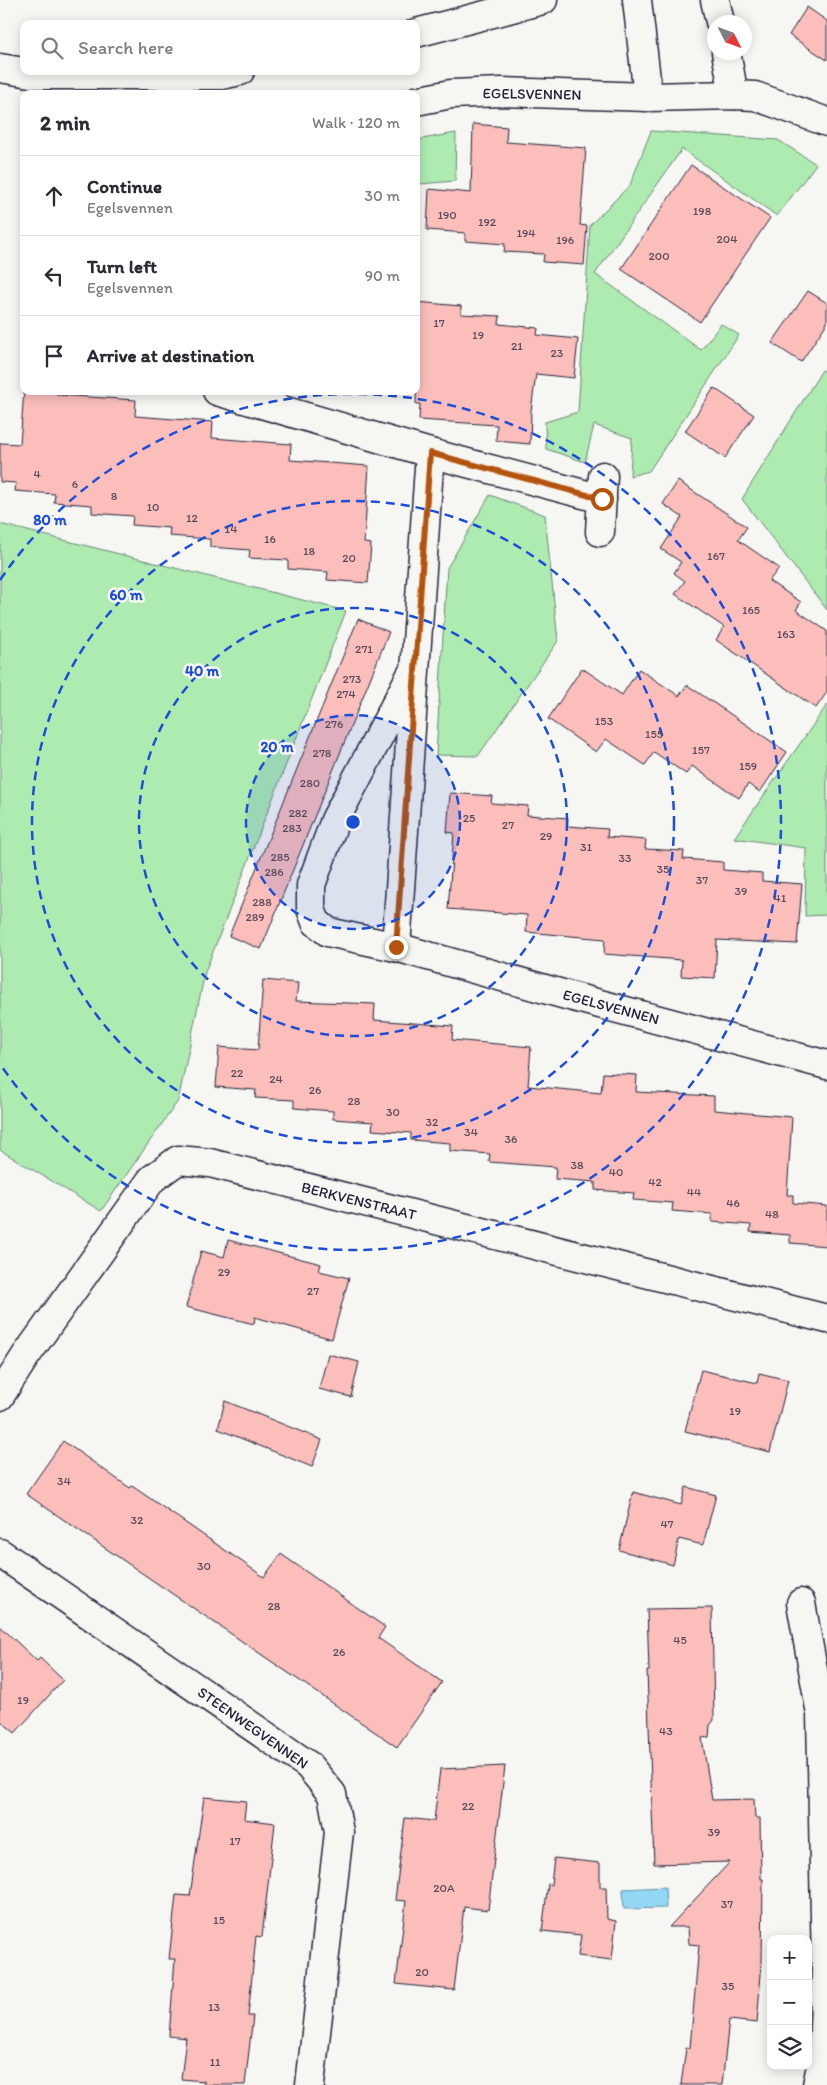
<!DOCTYPE html>
<meta charset="utf-8">
<style>
body{margin:0;font-family:Itim,sans-serif;background:#f7f7f7;color:#2b2b33}
.controls{position:absolute;right:15px;bottom:15px;display:grid;overflow:hidden;border-radius:10px;box-shadow:0 2px 12px #0003}
.controls button{width:45px;height:45px;display:grid;place-items:center;padding:0;border:0;border-bottom:1px solid #e1e1e2;background:#fff;color:#2b2b33;font:25px sans-serif}
.compass{position:absolute;left:707px;top:15px;width:45px;height:45px;border-radius:50%;background:#fff;box-shadow:0 2px 12px #0003;rotate:132deg}
.stop{position:absolute;width:15px;height:15px;margin:-11px;border:4px solid #b45309;border-radius:50%;background:#fff}
.stop.end{background:#b45309;border-color:#fff;box-shadow:0 1px 5px #0008}
.list{margin:0;padding:0;list-style:none}
h2{display:flex;justify-content:space-between;align-items:center;height:65px;margin:0;padding:0 20px;font-size:21px}
h2 small{font-size:16px;font-weight:400;color:#7c7c81}
.list li{display:grid;grid-template-columns:32px 1fr auto;gap:15px;align-items:center;box-sizing:border-box;height:80px;padding:0 20px;border-top:1px solid #e1e1e2}
.list b{display:block;font-size:19px;white-space:nowrap}
.list p{margin:0;font-size:16px;white-space:nowrap;color:#7c7c81}
.list em{font-size:16px;font-style:normal;color:#7c7c81}
.icon{flex:none;width:28px;height:28px;fill:none;stroke:currentColor;stroke-width:2;stroke-linecap:round;stroke-linejoin:round}
.map{position:relative;flex:none;width:827px;height:2085px;overflow:hidden}
.search{position:absolute;background:#fff;box-shadow:0 2px 12px #0003;left:20px;top:20px;width:400px;height:55px;display:flex;align-items:center;gap:12px;box-sizing:border-box;padding:0 18px;border-radius:10px;color:#7c7c81;font-size:19px}
.panel{position:absolute;background:#fff;box-shadow:0 2px 12px #0003;left:20px;top:90px;width:400px;height:305px;border-radius:10px}
.map>svg:first-child{display:block}
.green{fill:#adebb1;stroke:#688676}
.water{fill:#92d8f4;stroke:#658faa}
.building{fill:#fbbebb;stroke:#22223b}
.lines{fill:none;stroke-linecap:round;stroke-linejoin:round}
.street-casing{stroke:#22223b;stroke-width:31}
.street{stroke:#f6f6f2;stroke-width:28}
.route{stroke:#b45309;stroke-width:6}
.ring{fill:none;stroke:#1d4ed8;stroke-width:2.5;stroke-dasharray:9 6}
.labels{text-anchor:middle;stroke-width:5;stroke-linejoin:round;paint-order:stroke}
.number-label{font-size:12px;fill:#58495b}
.street-label{font-size:15px;fill:#22223b;stroke:#f6f6f2}
.centre{fill:#1d4ed8;stroke:#f6f6f2;stroke-width:2.5}
.ring-label{font-size:15px;text-anchor:middle;font-weight:bold;fill:#1d4ed8;stroke:#f6f6f2;stroke-width:5;stroke-linejoin:round;paint-order:stroke}
</style>
<div class="map">
<svg width="827" height="2085" viewBox="0 0 827 2085">
<rect width="100%" height="100%" fill="#f6f6f2"/>
<filter id="ink" filterUnits="userSpaceOnUse"><feTurbulence type="fractalNoise" baseFrequency=".02" numOctaves="2"/><feDisplacementMap in="SourceGraphic" scale="10" xChannelSelector="R" yChannelSelector="G"/><feConvolveMatrix kernelMatrix="1 2 1 2 8 2 1 2 1" color-interpolation-filters="sRGB"/></filter>
<g filter="url(#ink)">
<g class="green">
<polygon points="651,131 778,140 816,164 777,216 682,149 595,274 701,350 721,324 739,335 649,471 630,476 632,438 594,425 585,462 546,449 545,422 578,412 590,225 630,185"/>
<polygon points="456,133 455,181 420,184 416,189 416,140"/>
<polygon points="822,370 827,372 827,610 742,499"/>
<polygon points="490,495 545,515 558,641 478,756 436,755 447,568"/>
<polygon points="0,524 346,611 205,972 178,1101 101,1211 0,1150"/>
<polygon points="827,705 827,915 805,916 806,848 734,838"/>
</g>
<polygon class="water" points="665,1887 666,1908 624,1909 623,1889"/>
<g class="building">
<polygon points="807,7 827,21 827,60 789,35"/>
<polygon points="473,124 507,127 506,142 586,148 580,225 587,226 584,265 543,262 544,254 504,252 505,244 465,241 465,233 427,230 429,189 471,193"/>
<polygon points="691,165 770,218 700,322 621,269"/>
<polygon points="808,291 827,303 827,323 801,362 772,343"/>
<polygon points="416,302 461,306 461,314 500,316 499,324 538,328 537,335 578,339 574,378 536,374 531,411 530,444 496,441 497,425 419,420 420,404 416,404 418,333 416,333"/>
<polygon points="714,388 754,415 725,458 685,431"/>
<polygon points="24,391 57,391 57,395 136,400 135,416 213,422 212,438 291,444 290,460 369,466 364,543 371,544 368,583 327,580 328,572 288,569 288,560 249,558 250,550 210,547 210,539 169,536 170,528 132,525 133,516 92,513 92,505 54,502 55,494 15,491 16,483 0,482 0,443 20,444"/>
<polygon points="678,481 747,527 738,540 779,568 769,581 801,602 796,610 827,631 827,692 816,708 716,640 724,627 675,594 685,581 674,573 681,562 661,549 682,517 663,504"/>
<polygon points="358,619 389,632 261,949 229,936"/>
<polygon points="582,668 622,695 639,669 679,696 687,685 787,752 760,792 748,784 739,798 692,766 686,774 654,752 645,765 606,739 596,752 548,719"/>
<polygon points="450,793 492,796 491,803 528,806 527,815 568,818 567,826 608,829 607,837 646,840 645,849 684,851 683,859 723,862 723,870 762,873 762,881 802,884 797,944 717,940 715,978 681,976 682,960 604,954 605,939 526,932 527,915 448,909 454,833 447,832"/>
<polygon points="263,980 298,983 296,1001 375,1004 374,1020 453,1026 452,1040 531,1047 528,1086 601,1093 603,1073 637,1075 636,1092 714,1096 714,1110 792,1117 787,1195 793,1195 793,1203 827,1206 827,1246 790,1243 790,1235 750,1232 751,1225 712,1222 712,1214 672,1211 673,1203 633,1200 634,1193 595,1190 595,1182 555,1179 556,1167 489,1162 490,1154 450,1151 450,1143 411,1140 411,1133 372,1130 373,1122 333,1119 333,1111 294,1108 294,1100 255,1098 256,1090 216,1087 219,1047 258,1050"/>
<polygon points="228,1240 321,1264 319,1271 349,1278 332,1339 255,1317 254,1324 186,1307 201,1251 224,1257"/>
<polygon points="328,1354 359,1362 351,1397 319,1389"/>
<polygon points="701,1370 757,1383 759,1373 788,1380 770,1452 685,1431"/>
<polygon points="225,1401 322,1440 312,1467 218,1429"/>
<polygon points="63,1441 130,1488 132,1486 264,1577 281,1554 385,1627 378,1638 442,1682 397,1747 26,1494"/>
<polygon points="686,1487 716,1495 703,1545 679,1539 673,1565 619,1550 633,1492 681,1505"/>
<polygon points="712,1608 714,1720 710,1725 709,1737 702,1738 712,1800 754,1799 755,1818 760,1818 761,1879 763,1879 762,1962 757,2023 729,2020 722,2085 681,2085 686,2048 690,2048 699,1945 689,1944 688,1927 669,1927 730,1862 654,1864 647,1671 649,1671 647,1609"/>
<polygon points="0,1626 37,1661 40,1658 63,1680 15,1733 0,1720"/>
<polygon points="505,1766 488,1910 464,1907 454,1990 396,1984 406,1901 395,1900 405,1818 434,1821 440,1769"/>
<polygon points="204,1797 246,1801 244,1819 275,1823 262,1937 256,1936 248,2016 253,2016 245,2085 204,2085 204,2081 181,2079 186,2038 169,2036 175,1959 169,1959 176,1895 190,1896"/>
<polygon points="554,1858 600,1863 600,1887 606,1887 607,1919 616,1921 612,1960 578,1956 581,1935 542,1931 548,1884 551,1885"/>
</g>
<g class="lines">
<g class="street-casing">
<g id="street">
<polyline points="637,0 648,97"/>
<polyline points="715,0 720,22"/>
<polyline points="416,33 543,0"/>
<polyline points="726,52 734,95"/>
<polyline points="0,68 42,75 221,75 240,71"/>
<polyline points="416,101 451,94 502,92 648,97 734,95 755,96 827,122"/>
<polyline points="217,391 430,453 602,499"/>
<polyline points="430,453 396,947 566,995 827,1065"/>
<polyline points="600,532 603,476"/>
<polyline points="396,947 328,932 316,922 311,909 311,885 335,820 411,675"/>
<polyline points="0,1396 25,1357 152,1179 178,1160 210,1163 827,1319"/>
<polyline points="0,1553 308,1765 332,1794 339,1832 310,2085"/>
<polyline points="801,1603 821,1714 826,1969 823,2056 817,2085"/>
</g>
</g>
<use href="#street" class="street"/>
</g>
</g>
<g class="lines" filter="url(#ink)">
<polyline class="route" points="396,947 430,453 602,499"/>
</g>
<circle cx="353" cy="822" r="107" fill="#1d4ed8" fill-opacity=".12"/>
<g class="ring">
<circle cx="353" cy="822" r="107"/>
<circle cx="353" cy="822" r="214"/>
<circle cx="353" cy="822" r="321"/>
<path d="M0 580A428 428 0 1 1 0 1064"/>
</g>
<g class="labels">
<g class="number-label">
<text x="702" y="215">198</text>
<text x="447" y="219">190</text>
<text x="487" y="226">192</text>
<text x="526" y="237">194</text>
<text x="727" y="243">204</text>
<text x="565" y="244">196</text>
<text x="659" y="260">200</text>
<text x="439" y="327">17</text>
<text x="478" y="339">19</text>
<text x="517" y="350">21</text>
<text x="557" y="357">23</text>
<text x="37" y="478">4</text>
<text x="75" y="488">6</text>
<text x="114" y="500">8</text>
<text x="153" y="511">10</text>
<text x="192" y="522">12</text>
<text x="231" y="533">14</text>
<text x="270" y="543">16</text>
<text x="309" y="555">18</text>
<text x="716" y="560">167</text>
<text x="349" y="562">20</text>
<text x="751" y="614">165</text>
<text x="786" y="638">163</text>
<text x="364" y="653">271</text>
<text x="352" y="683">273</text>
<text x="346" y="698">274</text>
<text x="604" y="725">153</text>
<text x="334" y="728">276</text>
<text x="654" y="738">155</text>
<text x="701" y="754">157</text>
<text x="322" y="757">278</text>
<text x="748" y="770">159</text>
<text x="310" y="787">280</text>
<text x="298" y="817">282</text>
<text x="469" y="822">25</text>
<text x="508" y="829">27</text>
<text x="292" y="832">283</text>
<text x="546" y="840">29</text>
<text x="586" y="851">31</text>
<text x="280" y="861">285</text>
<text x="625" y="862">33</text>
<text x="663" y="873">35</text>
<text x="274" y="876">286</text>
<text x="702" y="884">37</text>
<text x="741" y="895">39</text>
<text x="780" y="902">41</text>
<text x="262" y="906">288</text>
<text x="255" y="921">289</text>
<text x="237" y="1077">22</text>
<text x="276" y="1083">24</text>
<text x="315" y="1094">26</text>
<text x="354" y="1105">28</text>
<text x="393" y="1116">30</text>
<text x="432" y="1126">32</text>
<text x="471" y="1136">34</text>
<text x="511" y="1143">36</text>
<text x="577" y="1169">38</text>
<text x="616" y="1176">40</text>
<text x="655" y="1186">42</text>
<text x="694" y="1196">44</text>
<text x="733" y="1207">46</text>
<text x="772" y="1218">48</text>
<text x="224" y="1276">29</text>
<text x="313" y="1295">27</text>
<text x="735" y="1415">19</text>
<text x="64" y="1485">34</text>
<text x="137" y="1524">32</text>
<text x="667" y="1528">47</text>
<text x="204" y="1570">30</text>
<text x="274" y="1610">28</text>
<text x="680" y="1644">45</text>
<text x="339" y="1656">26</text>
<text x="23" y="1704">19</text>
<text x="666" y="1735">43</text>
<text x="468" y="1810">22</text>
<text x="714" y="1836">39</text>
<text x="235" y="1845">17</text>
<text x="444" y="1892">20A</text>
<text x="727" y="1908">37</text>
<text x="219" y="1924">15</text>
<text x="422" y="1976">20</text>
<text x="728" y="1990">35</text>
<text x="214" y="2011">13</text>
<text x="215" y="2066">11</text>
</g>
<g class="street-label">
<text transform="translate(532 94) rotate(1)" y="5">EGELSVENNEN</text>
<text transform="translate(611 1007) rotate(15)" y="5">EGELSVENNEN</text>
<text transform="translate(359 1201) rotate(14)" y="5">BERKVENSTRAAT</text>
<text transform="translate(253 1728) rotate(35)" y="5">STEENWEGVENNEN</text>
</g>
</g>
<circle cx="353" cy="822" r="8" class="centre"/>
<g class="ring-label">
<text x="50" y="525">80 m</text>
<text x="126" y="600">60 m</text>
<text x="202" y="676">40 m</text>
<text x="277" y="752">20 m</text>
</g>
</svg>
<div class="controls">
<button>+</button>
<button>−</button>
<button><svg class="icon" aria-label="layers" viewBox="0 0 24 24"><path d="M12 4l9 5-9 5-9-5zM3 14l9 5 9-5"/></svg></button>
</div>
<svg class="compass" viewBox="-18 -18 36 36"><path d="M0-13l5 13h-10z" fill="#e53935"/><path d="M0 13l5-13h-10z" fill="#7c7c81"/></svg>
<div class="stop" style="left:602px;top:499px"></div>
<div class="stop end" style="left:396px;top:947px"></div>
<div class="search"><svg class="icon" aria-label="search" viewBox="0 0 24 24"><circle cx="10" cy="10" r="6"/><path d="M15 15l6 6"/></svg>Search here</div>
<section class="panel">
<h2>2 min<small>Walk · 120 m</small></h2>
<ul class="list">
<li><svg class="icon" aria-label="ahead" viewBox="0 0 24 24"><path d="M12 20V5M6 11l6-6 6 6"/></svg><div><b>Continue</b><p>Egelsvennen</p></div><em>30 m</em></li>
<li><svg class="icon" aria-label="left" viewBox="0 0 24 24"><path d="M17 20v-9H6M10 6l-5 5 5 5"/></svg><div><b>Turn left</b><p>Egelsvennen</p></div><em>90 m</em></li>
<li><svg class="icon" aria-label="arrive" viewBox="0 0 24 24"><path d="M6 21V4h12l-3 4 3 4H6"/></svg><div><b>Arrive at destination</b></div></li>
</ul>
</section>
</div>
